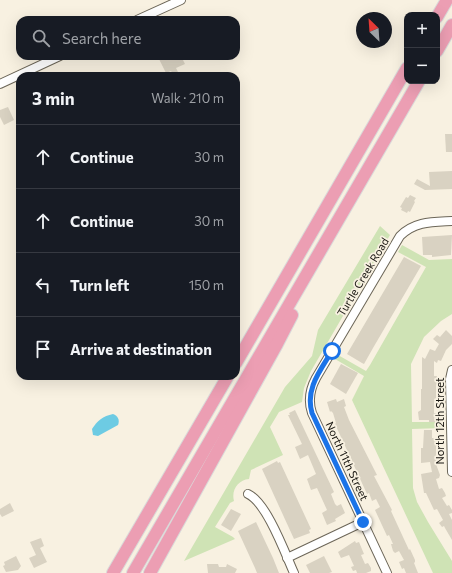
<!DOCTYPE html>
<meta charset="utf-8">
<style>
body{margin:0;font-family:Commissioner,sans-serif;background:#242831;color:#f1f3f6}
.controls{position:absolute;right:12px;top:12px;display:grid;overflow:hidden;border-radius:8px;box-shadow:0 4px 16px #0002}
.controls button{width:36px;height:36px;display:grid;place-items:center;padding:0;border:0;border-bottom:1px solid #363941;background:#171b24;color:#f1f3f6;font:20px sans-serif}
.compass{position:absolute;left:356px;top:12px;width:36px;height:36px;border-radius:50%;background:#171b24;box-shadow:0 4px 16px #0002;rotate:335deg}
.stop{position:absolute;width:12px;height:12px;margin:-9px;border:3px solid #1a73e8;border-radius:50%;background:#fff}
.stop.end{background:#1a73e8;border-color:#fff;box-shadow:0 1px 4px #0008}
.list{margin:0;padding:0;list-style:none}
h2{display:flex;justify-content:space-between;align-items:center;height:52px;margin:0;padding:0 16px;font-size:17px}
h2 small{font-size:13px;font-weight:400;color:#9ea1a6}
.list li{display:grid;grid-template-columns:26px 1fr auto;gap:12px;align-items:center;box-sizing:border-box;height:64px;padding:0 16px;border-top:1px solid #363941}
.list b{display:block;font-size:15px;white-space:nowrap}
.list em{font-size:13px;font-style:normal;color:#9ea1a6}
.icon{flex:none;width:22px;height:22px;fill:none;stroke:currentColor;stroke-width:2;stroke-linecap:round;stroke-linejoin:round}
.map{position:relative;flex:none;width:452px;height:573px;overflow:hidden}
.search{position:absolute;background:#171b24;box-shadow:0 4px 16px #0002;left:16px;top:16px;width:224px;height:44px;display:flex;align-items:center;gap:10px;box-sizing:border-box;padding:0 14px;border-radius:12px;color:#9ea1a6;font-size:15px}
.panel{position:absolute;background:#171b24;box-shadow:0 4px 16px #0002;left:16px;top:72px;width:224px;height:308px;border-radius:12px}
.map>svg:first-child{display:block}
.green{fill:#cfe3b5}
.water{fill:#6dcbe3}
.building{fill:#d9d2c2}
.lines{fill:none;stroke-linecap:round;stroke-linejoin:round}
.minor-casing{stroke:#6c6658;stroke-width:10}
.highway-casing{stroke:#dad9d9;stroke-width:14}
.minor{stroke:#fff;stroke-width:8}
.highway{stroke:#ec9eb3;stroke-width:12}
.route{stroke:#1a73e8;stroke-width:5}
.labels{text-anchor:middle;stroke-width:3.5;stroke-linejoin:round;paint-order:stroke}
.street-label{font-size:11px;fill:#16140f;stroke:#f8f1e1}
</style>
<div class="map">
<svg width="452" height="573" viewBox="0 0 452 573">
<rect width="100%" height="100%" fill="#f8f1e1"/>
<g class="green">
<path d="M380 226 390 235 311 371 304 388 302 402 279 412 270 427 283 455 251 470 249 479C238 480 231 490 234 501L230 503 215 527 233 537 235 539 184 561 285 387 312 356 318 330Z"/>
<polygon points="402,245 429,260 452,259 452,314 441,321 424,337 411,364 412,422 442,422 442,428 412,429 413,488 417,502 428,522 452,561 452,573 433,573 352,400 364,376 335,359 338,355 366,371 370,365 426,267 398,252"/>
</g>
<path class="water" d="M113 414C118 416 120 420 118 425L98 436 93 435 92 429C97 421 103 416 113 414Z"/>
<g class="building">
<polygon points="166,56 169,56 170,59 181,56 185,64 176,68 178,72 173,74 171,71 166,73 159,59"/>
<polygon points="8,107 14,120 4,125 0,117 0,110"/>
<polygon points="445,134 452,134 452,152 446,152"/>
<polygon points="452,171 452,189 425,190 414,184 417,179 430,186 429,172"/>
<polygon points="410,195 416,198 414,201 415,202 410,212 408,211 407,213 401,210 402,208 400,207 406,197 408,198"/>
<polygon points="452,235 451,255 432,257 432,255 423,255 422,237"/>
<polygon points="404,257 421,266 373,348 364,364 362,363 347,354"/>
<polygon points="446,330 452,336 452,344 446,350 441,361 438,360 437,363 434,361 434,376 437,376 437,385 436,385 436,399 434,402 434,413 436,413 436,422 429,422 429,420 419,420 418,412 421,410 421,389 422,389 422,357 425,359 430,349 435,351 439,344 433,339 437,335 440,337"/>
<polygon points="341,364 358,373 346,394 330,384"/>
<polygon points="336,399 337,402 344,399 346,406 344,407 349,420 377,475 374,476 392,510 391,511 409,550 410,549 415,560 415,562 414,563 418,573 406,573 404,568 402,569 399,562 404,560 399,551 395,553 393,551 391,544 393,544 389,535 387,536 375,510 380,507 376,499 372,501 369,493 367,494 335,424 336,423 333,413 331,411 330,412 327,402"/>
<polygon points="295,410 334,492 331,494 335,504 337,506 341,504 345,513 335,519 336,521 327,525 322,513 327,510 317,488 311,490 307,479 316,474 308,455 300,459 295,447 302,444 288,415 290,415 289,413"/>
<polygon points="424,430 432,430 432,438 436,438 436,464 440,475 439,478 436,479 439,489 442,488 445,493 446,496 442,498 447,506 449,505 452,510 452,513 449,514 452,520 452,540 445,528 444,526 442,527 439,523 443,520 437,509 434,510 426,493 424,493 421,474 432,472 430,462 421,463 421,448 423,448"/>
<polygon points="277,461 278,463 280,462 311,529 309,530 310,533 294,539 262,469"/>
<polygon points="10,503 14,511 2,517 0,514 0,509"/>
<polygon points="231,509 241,514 231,531 221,525"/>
<polygon points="256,522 273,558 279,573 257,573 255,568 238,531"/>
<polygon points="41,538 44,546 40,548 47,562 34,568 29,558 36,555 30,542"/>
<polygon points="355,541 356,543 359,542 364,554 361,555 365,564 368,563 371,568 371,571 366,573 357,573 356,570 353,571 351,567 354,566 349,555 341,558 338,552"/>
<polygon points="16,556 21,566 18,570 6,572 3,566 5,565 4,562"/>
<polygon points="324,556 332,572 329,573 310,573 306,565"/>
<polygon points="207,564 218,564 219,567 226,567 227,564 237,569 235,573 208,573"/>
</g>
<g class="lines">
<g class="minor-casing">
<g id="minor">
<polyline points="137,20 181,0"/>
<polyline points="0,84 60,56"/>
<polyline points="452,370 450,379 452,472"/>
<path d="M248 494C267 503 285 553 294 573"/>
<polyline points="287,558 363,522"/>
<path d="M387 573 312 413C308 401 310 389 316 378L400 236C415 221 433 222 452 221"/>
</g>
</g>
<g class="highway-casing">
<g id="highway">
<polyline points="437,17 447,0"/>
<polyline points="437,51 452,25"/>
<polyline points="236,363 407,68"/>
<polyline points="113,573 228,376"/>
<polyline points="133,573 419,81"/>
<polyline points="150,573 277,344 292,315"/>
</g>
</g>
<use href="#minor" class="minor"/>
<use href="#highway" class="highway"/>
</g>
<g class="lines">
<path class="route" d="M332 351C320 371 305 389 312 413L363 522"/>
</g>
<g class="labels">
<g class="street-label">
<text transform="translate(363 277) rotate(-59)" y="4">Turtle Creek Road</text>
<text transform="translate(440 421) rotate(-90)" y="4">North 12th Street</text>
<text transform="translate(347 461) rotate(65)" y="4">North 11th Street</text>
</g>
</g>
</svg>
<div class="controls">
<button>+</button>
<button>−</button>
</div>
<svg class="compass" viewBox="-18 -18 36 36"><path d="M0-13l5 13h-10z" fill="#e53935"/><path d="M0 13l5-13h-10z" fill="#9ea1a6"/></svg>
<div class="stop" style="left:332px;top:351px"></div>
<div class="stop end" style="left:363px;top:522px"></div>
<div class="search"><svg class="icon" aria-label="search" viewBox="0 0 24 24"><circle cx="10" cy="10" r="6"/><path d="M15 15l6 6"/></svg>Search here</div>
<section class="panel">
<h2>3 min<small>Walk · 210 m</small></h2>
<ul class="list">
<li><svg class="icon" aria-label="ahead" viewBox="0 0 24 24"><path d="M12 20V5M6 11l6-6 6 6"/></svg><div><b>Continue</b></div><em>30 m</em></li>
<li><svg class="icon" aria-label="ahead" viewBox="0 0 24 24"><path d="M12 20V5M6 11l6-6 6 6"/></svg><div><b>Continue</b></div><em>30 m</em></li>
<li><svg class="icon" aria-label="left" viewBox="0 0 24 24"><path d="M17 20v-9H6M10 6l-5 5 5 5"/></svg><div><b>Turn left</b></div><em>150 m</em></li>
<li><svg class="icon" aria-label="arrive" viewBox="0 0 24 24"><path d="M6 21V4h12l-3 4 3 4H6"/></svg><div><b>Arrive at destination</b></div></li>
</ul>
</section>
</div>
